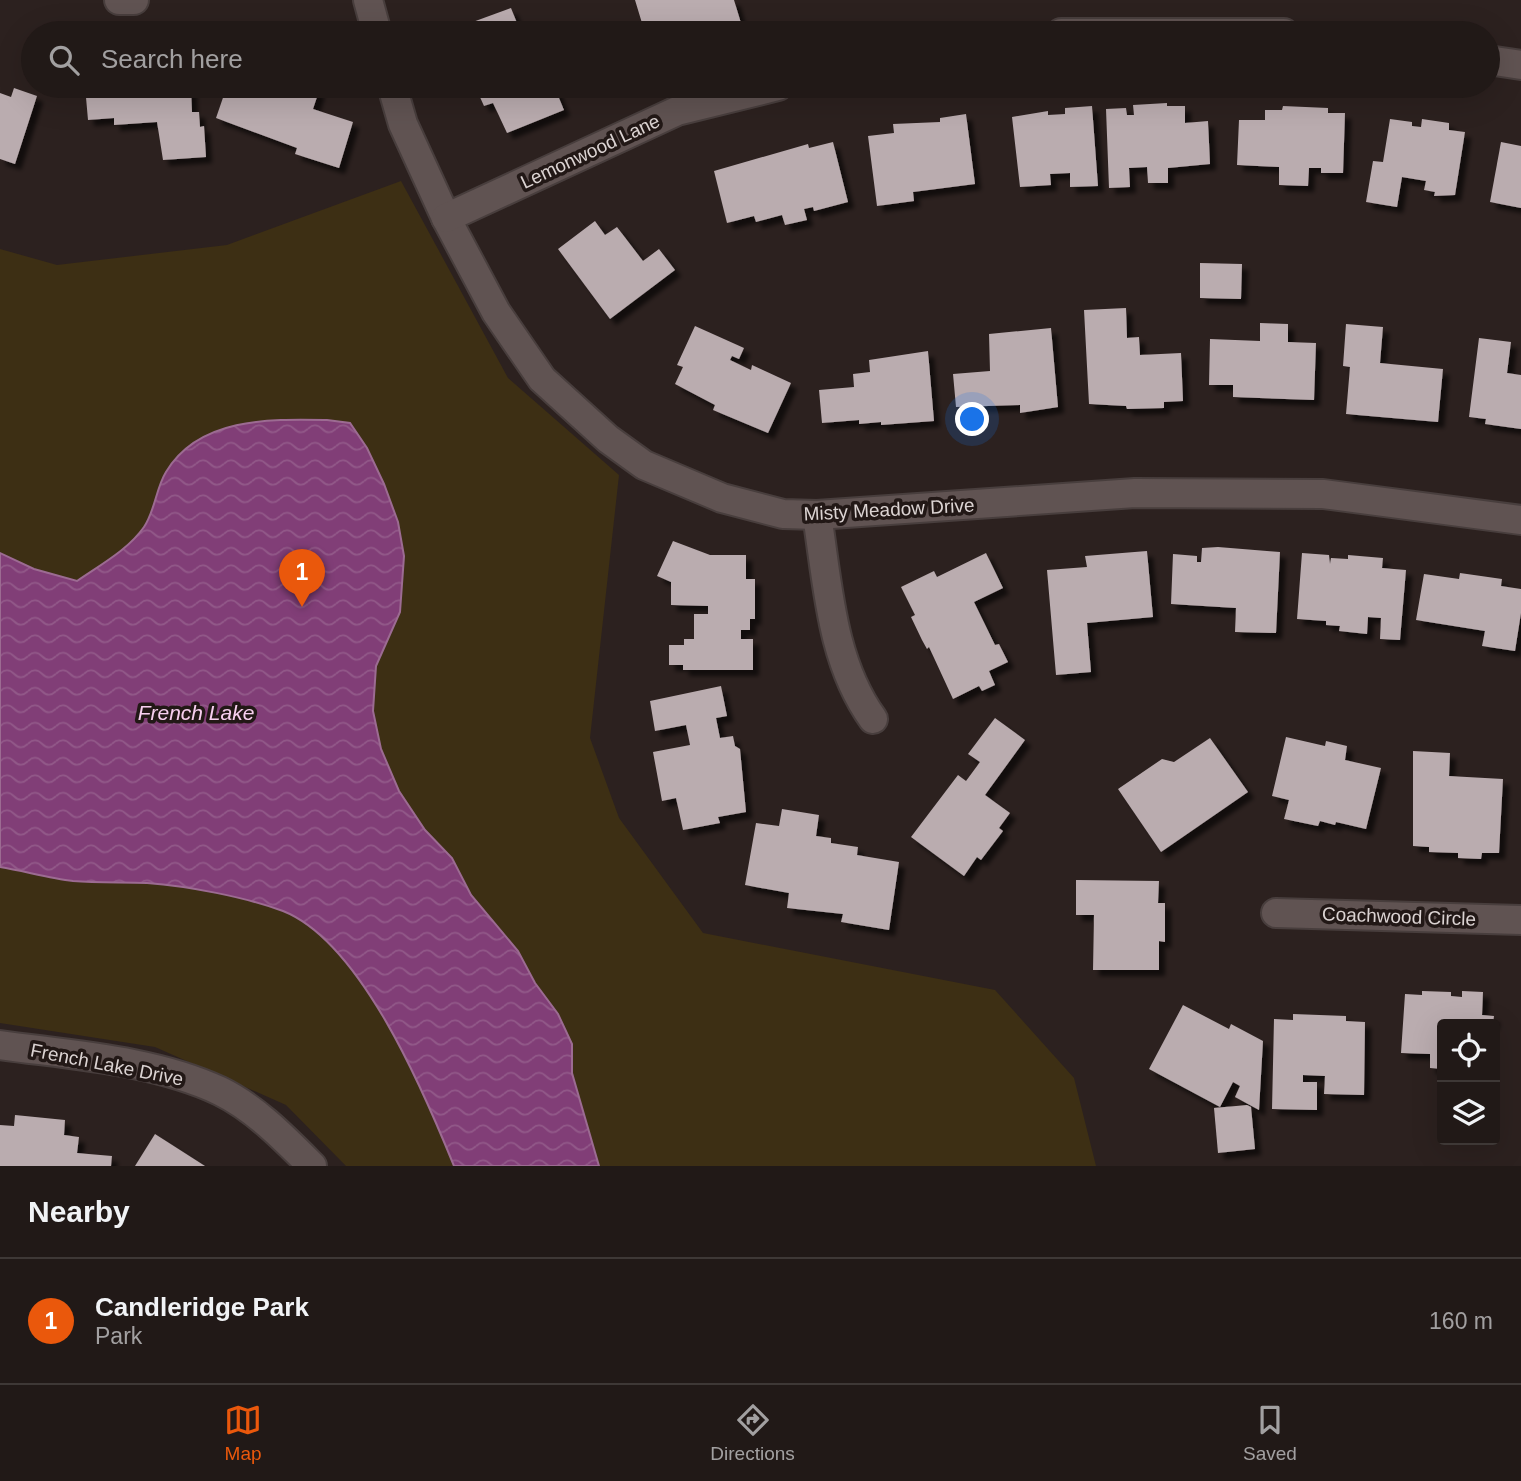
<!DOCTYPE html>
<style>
body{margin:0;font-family:Arial,sans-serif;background:#2d2624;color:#f1f3f6}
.controls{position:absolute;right:21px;bottom:21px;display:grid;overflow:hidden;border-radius:7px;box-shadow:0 7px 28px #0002}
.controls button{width:63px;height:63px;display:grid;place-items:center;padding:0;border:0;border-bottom:2px solid #3e3836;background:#211917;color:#f1f3f6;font:35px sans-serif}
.you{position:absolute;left:973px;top:420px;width:24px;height:24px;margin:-18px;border:5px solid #fff;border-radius:50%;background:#1a73e8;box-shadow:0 0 0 10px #1a73e833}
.badge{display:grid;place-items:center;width:46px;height:46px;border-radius:50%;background:#ea580c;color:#fff;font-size:23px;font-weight:700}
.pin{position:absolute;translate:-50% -58px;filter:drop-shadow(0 2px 4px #0008)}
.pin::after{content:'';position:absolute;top:37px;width:24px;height:21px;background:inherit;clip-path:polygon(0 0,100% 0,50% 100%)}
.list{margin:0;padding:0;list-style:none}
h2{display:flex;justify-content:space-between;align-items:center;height:91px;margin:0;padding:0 28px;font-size:30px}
h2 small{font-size:23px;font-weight:400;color:#a2a0a1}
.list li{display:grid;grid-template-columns:46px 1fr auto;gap:21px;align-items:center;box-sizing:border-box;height:126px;padding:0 28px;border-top:2px solid #3e3836}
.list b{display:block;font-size:26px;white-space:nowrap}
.list p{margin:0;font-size:23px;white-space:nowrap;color:#a2a0a1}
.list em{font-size:23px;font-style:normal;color:#a2a0a1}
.icon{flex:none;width:38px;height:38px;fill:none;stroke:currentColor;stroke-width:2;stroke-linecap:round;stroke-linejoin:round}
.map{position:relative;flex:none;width:1521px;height:1166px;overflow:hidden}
.search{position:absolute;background:#211917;box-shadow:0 7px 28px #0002;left:21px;right:21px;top:21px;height:77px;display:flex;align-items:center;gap:18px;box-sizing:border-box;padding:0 24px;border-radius:38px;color:#a2a0a1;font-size:26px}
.sheet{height:217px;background:#211917}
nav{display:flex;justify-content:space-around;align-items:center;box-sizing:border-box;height:98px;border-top:2px solid #3e3836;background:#211917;font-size:19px;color:#a2a0a1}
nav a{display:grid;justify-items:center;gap:4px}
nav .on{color:#ea580c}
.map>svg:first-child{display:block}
.green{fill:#3d2f14}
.water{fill:url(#water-waves);stroke:#9c6b92;stroke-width:2}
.building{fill:#baacaf;filter:url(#shadow)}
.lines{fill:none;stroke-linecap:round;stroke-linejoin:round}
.street-casing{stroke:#483e3d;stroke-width:32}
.street{stroke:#605352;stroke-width:28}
.labels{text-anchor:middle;stroke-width:7;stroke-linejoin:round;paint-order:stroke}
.street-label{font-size:19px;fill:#dbd3d2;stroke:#221816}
.water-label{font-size:21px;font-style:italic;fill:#f7cfef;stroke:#221816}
</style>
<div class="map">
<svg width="1521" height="1166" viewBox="0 0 1521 1166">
<defs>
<pattern id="water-waves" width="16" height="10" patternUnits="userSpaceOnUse" patternTransform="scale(1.75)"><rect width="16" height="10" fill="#813e77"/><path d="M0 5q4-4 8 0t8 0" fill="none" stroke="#925989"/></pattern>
<filter id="shadow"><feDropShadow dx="6" dy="6" stdDeviation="2" flood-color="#0009"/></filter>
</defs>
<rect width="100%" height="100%" fill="#2c211f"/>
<polygon class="green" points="401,181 508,378 619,475 590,738 619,818 703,933 995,990 1074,1078 1096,1166 346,1166 286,1105 155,1047 0,1023 0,249 57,265 227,245"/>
<path class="water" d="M327 420 350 423 367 448 384 484 398 522 404 556 400 612 376 666 373 711 381 749 399 791 425 830 452 858 471 895 518 951 535 983 558 1014 572 1044V1073L599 1166H454C424 1092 361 942 283 911 245 897 188 886 147 883 123 882 98 883 73 881 49 878 24 871 0 867V553L34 569 77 581C100 565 128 550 144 527 155 511 156 488 166 472 199 417 270 419 327 420Z"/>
<g class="building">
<polygon points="635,0 734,0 741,23 706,33 702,25 684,33 645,33"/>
<polygon points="511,8 521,33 474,33 470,23"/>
<polygon points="85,86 161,86 161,91 191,88 192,112 199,112 200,127 204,126 206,157 163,160 157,122 114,125 114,118 88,120"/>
<polygon points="227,86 302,86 319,91 313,109 353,122 339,168 295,154 297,148 216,118"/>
<polygon points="475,86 554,86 564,110 507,133 493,103 484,106"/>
<polygon points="14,88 37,96 15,164 0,159 0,93 11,97"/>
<polygon points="1167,103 1167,106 1185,106 1185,123 1208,121 1210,164 1168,168 1168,183 1148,183 1147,167 1129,168 1130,187 1109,188 1106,109 1126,108 1127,115 1134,115 1133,105"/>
<polygon points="1092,106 1098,186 1070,187 1070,173 1050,174 1051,185 1020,187 1012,117 1048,111 1048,115 1065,114 1065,108"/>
<polygon points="1283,106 1328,108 1328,113 1345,113 1343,173 1321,173 1321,168 1309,168 1308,186 1279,185 1279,167 1237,165 1239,120 1265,120 1265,110 1282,110"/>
<polygon points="966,114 975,184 913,192 914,201 877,206 868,136 894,133 893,124 940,122 940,118"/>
<polygon points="1390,119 1412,122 1412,126 1421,127 1422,119 1449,123 1449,130 1465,132 1455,195 1434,196 1435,192 1424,190 1426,181 1402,177 1397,207 1366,202 1373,161 1383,162"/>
<polygon points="833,142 848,202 814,211 813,207 804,209 807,220 785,225 782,215 756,222 754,216 727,223 714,171 808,144 809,148"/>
<polygon points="1501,142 1521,146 1521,208 1490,202"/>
<polygon points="595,221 605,235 617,227 643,261 659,249 675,270 610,319 558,249"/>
<polygon points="1200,263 1242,264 1241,299 1200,298"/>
<polygon points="1126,308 1127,338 1139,337 1140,355 1181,353 1183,401 1164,402 1164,408 1127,409 1126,406 1089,404 1084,310"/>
<polygon points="1260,323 1288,324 1288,342 1316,343 1314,400 1233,397 1233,385 1209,385 1210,339 1260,341"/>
<polygon points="1346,324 1383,327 1380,363 1443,369 1438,422 1346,414 1350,367 1343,366"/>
<polygon points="695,326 744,348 739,359 732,356 730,360 751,370 752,365 791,383 768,433 713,410 715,405 675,384 683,367 677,365"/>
<polygon points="1051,328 1058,407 1020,413 1020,405 956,407 953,374 990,371 989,334"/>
<polygon points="1479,338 1511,342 1507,373 1521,375 1521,429 1485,424 1486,419 1469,417"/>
<polygon points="928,351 934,421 881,425 881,422 859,424 859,420 822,423 819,390 854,387 853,374 870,372 869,360"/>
<polygon points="673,541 710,555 746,555 746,579 755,579 755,619 750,619 750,630 741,630 741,639 753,639 753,670 683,670 683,665 669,665 669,645 684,645 684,639 694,639 694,614 708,614 708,606 671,605 671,582 657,576"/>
<polygon points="1218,547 1280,552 1276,633 1235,632 1236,608 1171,604 1173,554 1197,556 1197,562 1201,562 1202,548"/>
<polygon points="1147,551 1153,617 1087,623 1091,672 1056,675 1047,570 1087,567 1085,556"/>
<polygon points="986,553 1003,588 974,602 995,645 999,644 1008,662 989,671 995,685 982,691 979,686 953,699 929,647 927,649 922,640 911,617 915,615 901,587 934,571 937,577"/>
<polygon points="1302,553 1329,555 1330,564 1331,558 1348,559 1348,555 1383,558 1382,568 1406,570 1400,640 1380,639 1381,618 1368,617 1367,634 1339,631 1340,626 1326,625 1326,621 1297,619"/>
<polygon points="1460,573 1502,579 1501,586 1521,589 1521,613 1515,651 1482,646 1485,631 1416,620 1424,574 1459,579"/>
<polygon points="721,686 727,716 716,718 720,738 733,736 735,746 740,749 746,812 718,817 720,823 683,830 676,798 662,801 653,752 690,745 686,725 655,731 650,701"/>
<polygon points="995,718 1025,740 985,795 1010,813 999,828 1003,831 981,860 977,857 964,876 911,837 958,775 966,781 980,762 968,754"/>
<polygon points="1286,737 1325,746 1326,741 1347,746 1345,760 1381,768 1366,829 1336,822 1335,825 1320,821 1318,826 1284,819 1289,800 1272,796"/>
<polygon points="1210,738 1248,792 1161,852 1118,789 1162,759 1174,762"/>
<polygon points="1413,751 1450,753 1449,776 1503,779 1499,853 1482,853 1481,859 1458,858 1458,853 1429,852 1429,847 1413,846"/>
<polygon points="782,809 819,815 816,836 831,838 831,843 858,847 857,855 899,862 889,930 841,922 843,914 787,908 789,893 745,885 756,823 779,826"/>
<polygon points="1076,880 1159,881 1158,903 1165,903 1165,942 1159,941 1159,970 1093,970 1094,915 1076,915"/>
<polygon points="1422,991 1451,992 1451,996 1462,997 1462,991 1483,992 1482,1015 1494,1016 1493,1024 1442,1024 1442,1069 1430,1068 1430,1054 1401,1053 1405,994 1422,995"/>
<polygon points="1183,1005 1229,1029 1231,1024 1263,1041 1259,1110 1235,1097 1240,1086 1233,1082 1220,1107 1149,1069"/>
<polygon points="1293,1014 1346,1016 1346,1021 1365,1022 1364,1095 1324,1094 1325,1076 1303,1075 1303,1082 1317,1082 1317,1110 1272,1109 1274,1019 1293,1020"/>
<polygon points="1247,1105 1251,1107 1255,1149 1218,1153 1214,1108"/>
<polygon points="15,1115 65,1120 64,1135 79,1137 77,1153 112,1156 111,1166 0,1166 0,1125 14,1126"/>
<polygon points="155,1134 205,1166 135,1166"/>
</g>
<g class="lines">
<g class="street-casing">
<g id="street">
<polyline points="119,0 134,0"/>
<polyline points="368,0 377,33"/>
<polyline points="1061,33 1284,33"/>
<polyline points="1488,60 1521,65"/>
<polyline points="392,86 403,124 446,218 496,312 542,379 608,439 644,465 722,498 783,514 817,515 1135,493 1323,494 1521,520"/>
<polyline points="446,218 677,111 778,86"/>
<path d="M817 515C828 585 831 661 873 719"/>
<polyline points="1276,913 1521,920"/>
<path d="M0 1045C72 1055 154 1060 220 1091 255 1108 285 1139 312 1166"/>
</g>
</g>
<use href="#street" class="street"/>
</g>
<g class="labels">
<g class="street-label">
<text transform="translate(590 151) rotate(-25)" y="7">Lemonwood Lane</text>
<text transform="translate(889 509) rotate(-3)" y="7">Misty Meadow Drive</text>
<text transform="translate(1399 916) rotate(2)" y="7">Coachwood Circle</text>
<text transform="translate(107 1064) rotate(11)" y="7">French Lake Drive</text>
</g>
<g class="water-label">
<text x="196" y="720">French Lake</text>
</g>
</g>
</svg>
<div class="controls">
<button><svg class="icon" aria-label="locate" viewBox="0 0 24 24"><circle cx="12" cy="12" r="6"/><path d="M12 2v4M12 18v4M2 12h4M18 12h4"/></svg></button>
<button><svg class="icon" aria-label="layers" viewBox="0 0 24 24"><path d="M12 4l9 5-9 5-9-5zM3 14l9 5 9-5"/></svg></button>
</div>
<div class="you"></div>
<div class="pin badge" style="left:302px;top:607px">1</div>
<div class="search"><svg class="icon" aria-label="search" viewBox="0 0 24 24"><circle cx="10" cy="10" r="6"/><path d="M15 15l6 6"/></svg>Search here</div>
</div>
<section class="sheet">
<h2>Nearby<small></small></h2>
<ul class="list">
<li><span class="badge">1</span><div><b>Candleridge Park</b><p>Park</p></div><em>160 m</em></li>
</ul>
</section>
<nav>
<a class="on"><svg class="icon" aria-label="map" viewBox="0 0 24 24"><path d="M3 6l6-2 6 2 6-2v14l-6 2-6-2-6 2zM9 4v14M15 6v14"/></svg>Map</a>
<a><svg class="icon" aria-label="directions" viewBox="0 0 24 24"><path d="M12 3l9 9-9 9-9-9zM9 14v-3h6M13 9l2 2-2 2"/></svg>Directions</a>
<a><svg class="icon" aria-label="saved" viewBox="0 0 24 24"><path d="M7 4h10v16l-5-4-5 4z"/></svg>Saved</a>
</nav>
